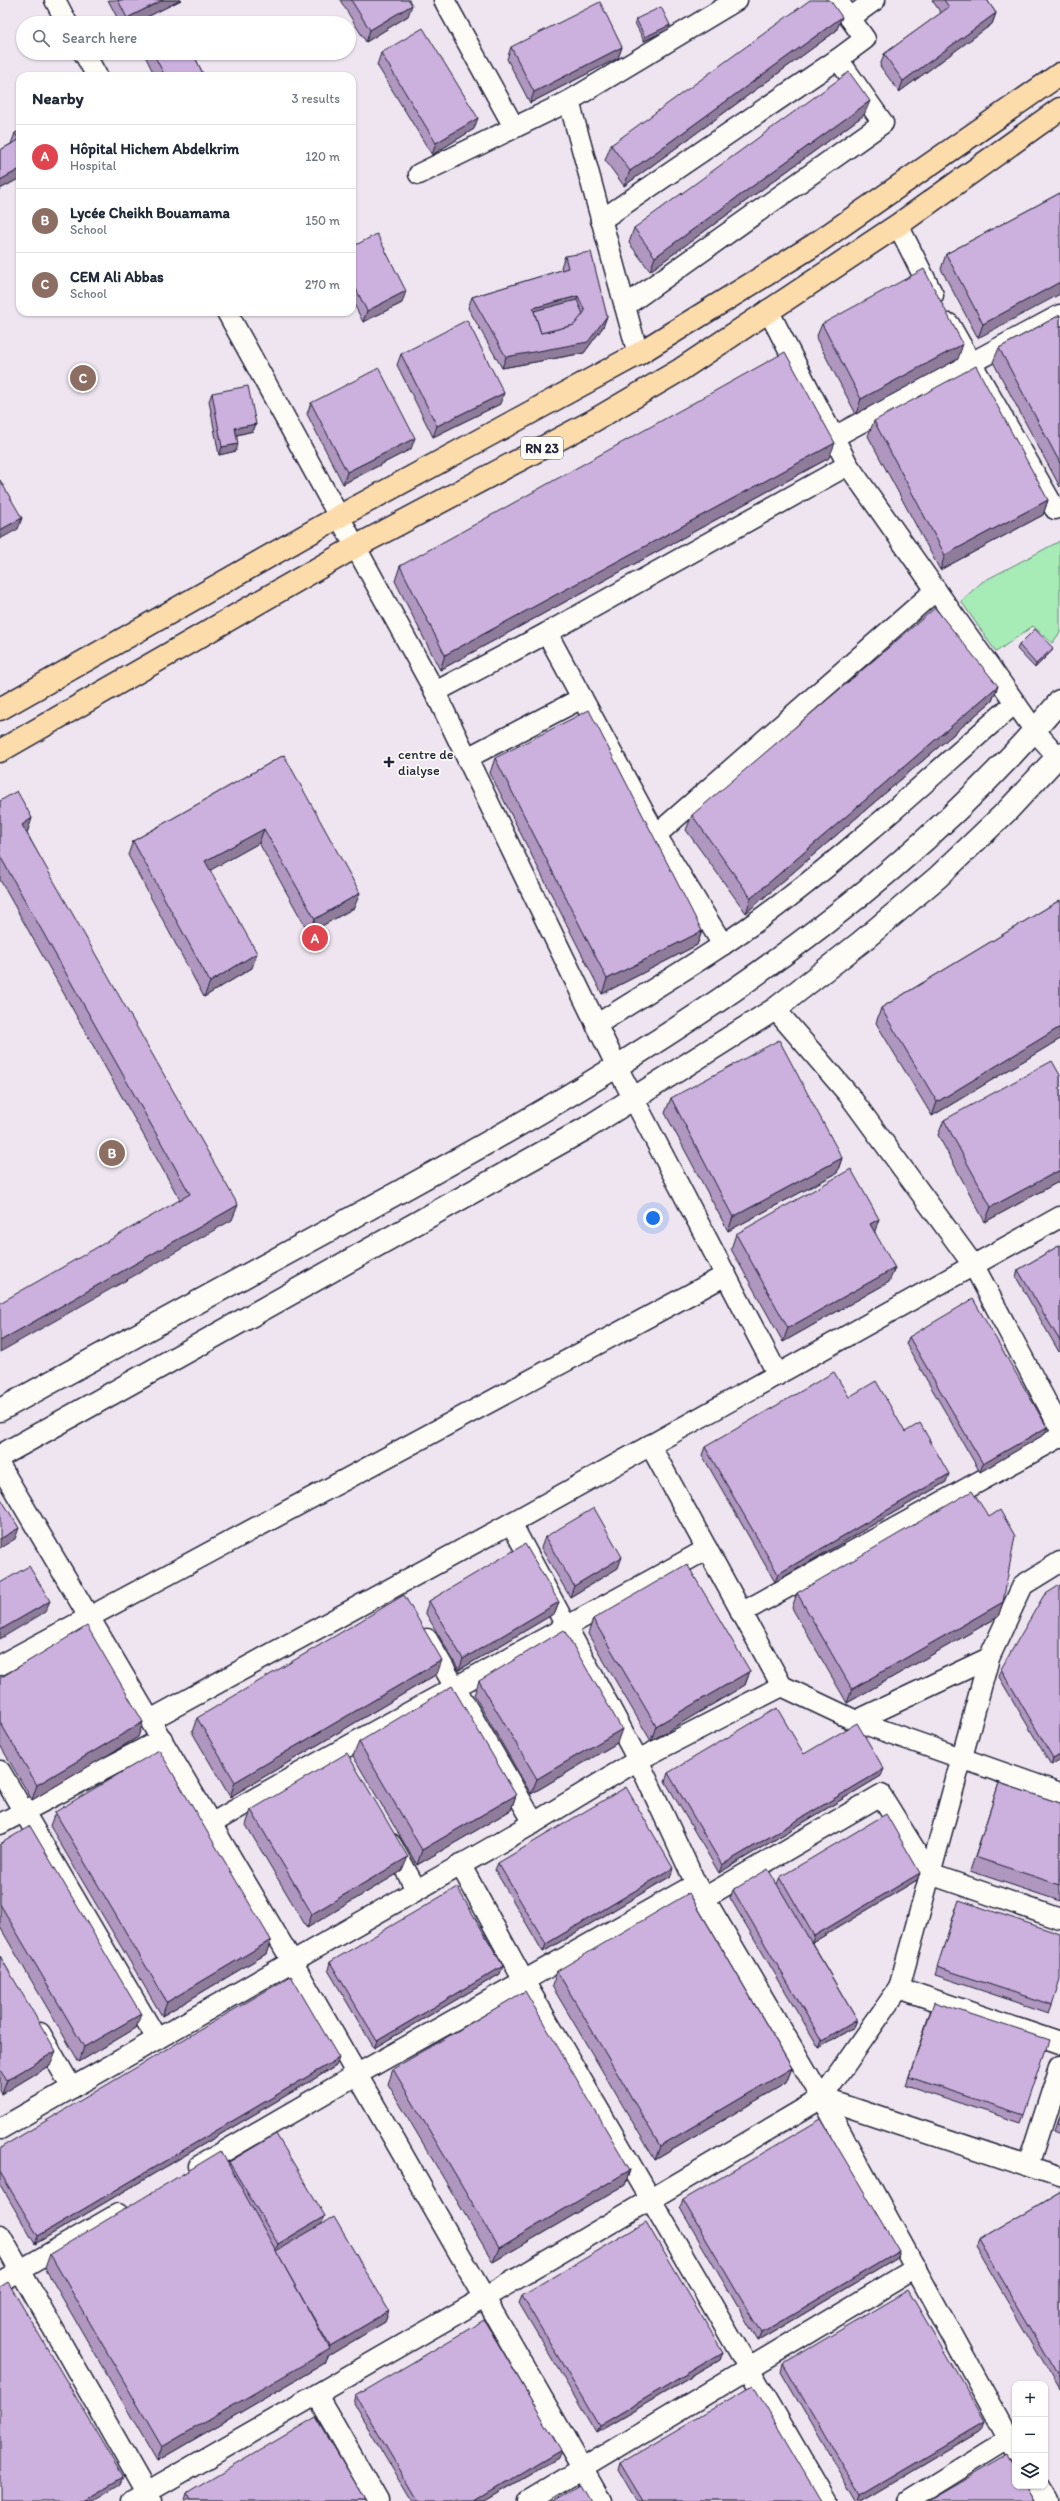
<!DOCTYPE html>
<meta charset="utf-8">
<style>
body{margin:0;font-family:Itim,sans-serif;background:#f2f2f3;color:#1f2937}
.controls{position:absolute;right:12px;bottom:12px;display:grid;overflow:hidden;border-radius:8px;box-shadow:0 1px 3px #0004}
.controls button{width:36px;height:36px;display:grid;place-items:center;padding:0;border:0;border-bottom:1px solid #e0e1e3;background:#fff;color:#1f2937;font:20px sans-serif}
.you{position:absolute;left:653px;top:1218px;width:14px;height:14px;margin:-10px;border:3px solid #fff;border-radius:50%;background:#1a73e8;box-shadow:0 0 0 6px #1a73e833}
.badge{display:grid;place-items:center;width:26px;height:26px;border-radius:50%;background:#22223b;color:#fff;font-size:13px;font-weight:700}
.pin{position:absolute;translate:-50% -50%;border:2px solid #fff;box-shadow:0 1px 4px #0006}
.list{margin:0;padding:0;list-style:none}
h2{display:flex;justify-content:space-between;align-items:center;height:52px;margin:0;padding:0 16px;font-size:17px}
h2 small{font-size:13px;font-weight:400;color:#747a83}
.list li{display:grid;grid-template-columns:26px 1fr auto;gap:12px;align-items:center;box-sizing:border-box;height:64px;padding:0 16px;border-top:1px solid #e0e1e3}
.list b{display:block;font-size:15px;white-space:nowrap}
.list p{margin:0;font-size:13px;white-space:nowrap;color:#747a83}
.list em{font-size:13px;font-style:normal;color:#747a83}
.icon{flex:none;width:22px;height:22px;fill:none;stroke:currentColor;stroke-width:2;stroke-linecap:round;stroke-linejoin:round}
.map{position:relative;flex:none;width:1060px;height:2501px;overflow:hidden}
.search{position:absolute;background:#fff;box-shadow:0 1px 3px #0004;left:16px;top:16px;width:340px;height:44px;display:flex;align-items:center;gap:10px;box-sizing:border-box;padding:0 14px;border-radius:22px;color:#747a83;font-size:15px}
.panel{position:absolute;background:#fff;box-shadow:0 1px 3px #0004;left:16px;top:72px;width:340px;height:244px;border-radius:12px}
.map>svg:first-child{display:block}
.green{fill:#a7ebb6;stroke:#648678}
.lines{fill:none;stroke-linecap:round;stroke-linejoin:round}
.minor-casing{stroke:#22223b;stroke-width:23}
.secondary-casing{stroke:#22223b;stroke-width:25}
.primary-casing{stroke:#22223b;stroke-width:25}
.minor{stroke:#fdfcf7;stroke-width:20}
.secondary{stroke:#fdfcf7;stroke-width:22}
.primary{stroke:#fddcac;stroke-width:22}
.wall{fill:#af97bf;stroke:#22223b}
.shaded-wall{fill:#8f7b9b;stroke:#22223b}
.building{fill:#ccb0de;stroke:#22223b;fill-rule:evenodd}
.poi-dot{fill:#22223b;stroke:#fdfcf7;stroke-width:1.5}
.labels{text-anchor:middle;stroke-width:3.5;stroke-linejoin:round;paint-order:stroke}
.shield{fill:#fdfcf7;stroke:#646373;stroke-width:1}
.shield-label{font-size:13px;font-weight:bold;fill:#22223b}
.poi-label{font-size:14px;fill:#22223b;stroke:#fdfcf7;text-anchor:start}
</style>
<div class="map">
<svg width="1060" height="2501" viewBox="0 0 1060 2501">
<rect width="100%" height="100%" fill="#eee5f0"/>
<filter id="ink" filterUnits="userSpaceOnUse"><feTurbulence type="fractalNoise" baseFrequency=".025" numOctaves="2"/><feDisplacementMap in="SourceGraphic" scale="8" xChannelSelector="R" yChannelSelector="G"/><feConvolveMatrix kernelMatrix="1 2 1 2 8 2 1 2 1" color-interpolation-filters="sRGB"/></filter>
<g filter="url(#ink)">
<polygon class="green" points="1060,541 1060,633 1052,643 1033,626 996,652 961,601 982,582"/>
<g class="lines">
<g class="minor-casing">
<g id="minor">
<polyline points="55,0 67,23"/>
<polyline points="444,0 514,127"/>
<polyline points="850,18 875,0"/>
<polyline points="84,53 97,76"/>
<polyline points="569,101 638,354"/>
<polyline points="419,174 569,101 737,0"/>
<polyline points="601,220 838,59"/>
<polyline points="898,225 933,295"/>
<polyline points="625,306 883,123 838,59 865,39 837,0"/>
<polyline points="768,310 848,465 1035,731 1058,757"/>
<polyline points="227,312 435,692 617,1067 778,1375"/>
<polyline points="949,324 1055,509"/>
<polyline points="834,437 1060,315"/>
<polyline points="547,633 656,835 723,945"/>
<polyline points="435,692 547,633 848,465"/>
<polyline points="467,758 582,698"/>
<polyline points="656,835 936,590"/>
<polyline points="775,1009 849,1095 974,1266 1060,1428"/>
<path d="M596 1025C661 984 728 945 788 898 867 837 940 768 1015 703"/>
<polyline points="650,1445 782,1686 856,1721 1060,1793"/>
<polyline points="0,1466 292,1961 601,2501"/>
<polyline points="511,1523 638,1760 696,1884 822,2098 1015,2450"/>
<polyline points="741,1613 1060,1437"/>
<polyline points="427,1639 534,1823"/>
<polyline points="0,1665 726,1275"/>
<polyline points="150,1720 511,1523 1060,1217"/>
<polyline points="856,1721 989,1658"/>
<polyline points="0,1771 157,2039"/>
<polyline points="0,1824 162,1739"/>
<path d="M211 1824C374 1728 542 1642 707 1549"/>
<polyline points="391,1844 416,1889"/>
<polyline points="460,1864 524,1981 826,2501"/>
<polyline points="704,1898 881,1795 930,1874 1060,1919"/>
<polyline points="899,1988 1060,2043"/>
<polyline points="40,2033 72,2088"/>
<polyline points="822,2098 1060,2177"/>
<polyline points="0,2129 534,1823 638,1760 782,1686"/>
<polyline points="199,2166 356,2075 696,1884"/>
<polyline points="1028,2166 1060,2066"/>
<polyline points="0,2235 151,2501"/>
<polyline points="0,2282 118,2214"/>
<polyline points="317,2395 378,2501"/>
<polyline points="1038,2486 1047,2501"/>
<polyline points="132,2501 484,2298 822,2098 899,1988 989,1658 1023,1585 1060,1562"/>
<polyline points="528,2501 916,2268"/>
<polyline points="908,2501 1008,2439"/>
</g>
</g>
<g class="secondary-casing">
<g id="secondary">
<path d="M0 1410C123 1343 246 1276 368 1209 621 1071 872 924 1060 701"/>
<polyline points="0,1456 585,1129 775,1009 861,942 938,877 1008,810 1060,754"/>
</g>
</g>
<g class="primary-casing">
<g id="primary">
<polyline points="0,709 340,516 638,354 814,245 1060,74"/>
<polyline points="0,751 357,546 593,421 680,370 898,225 1060,109"/>
</g>
</g>
<use href="#minor" class="minor"/>
<use href="#secondary" class="secondary"/>
<use href="#primary" class="primary"/>
</g>
<g class="wall">
<polygon points="108,0 181,0 135,23 120,23"/>
<polygon points="340,0 409,0 408,16 366,42"/>
<polygon points="932,0 987,0 996,13 992,24 899,92 880,66 884,54 941,13"/>
<polygon points="842,17 836,31 624,186 605,160 611,145"/>
<polygon points="636,19 670,25 669,29 644,41 635,23"/>
<polygon points="511,47 622,47 618,58 530,103 507,59"/>
<polygon points="148,53 193,53 204,76 155,76 146,58"/>
<polygon points="381,53 474,129 432,155 377,65"/>
<polygon points="864,115 650,271 629,243 634,228"/>
<polygon points="20,131 20,178 0,189 0,150 11,144 15,133"/>
<polygon points="1060,193 978,338 941,269 946,254"/>
<polygon points="352,247 402,303 363,322 352,300"/>
<polygon points="565,256 607,316 603,327 584,353 502,368 468,308 472,297 562,270 561,267"/>
<polygon points="1060,315 1060,487 993,362 999,348"/>
<polygon points="822,324 958,359 856,414 816,338"/>
<polygon points="401,354 500,404 433,437 397,365"/>
<polygon points="212,393 256,424 253,431 237,435 236,451 219,455 209,401"/>
<polygon points="311,403 411,449 343,484 307,414"/>
<polygon points="874,421 1048,500 1043,515 940,570 868,436"/>
<polygon points="829,458 440,670 395,581 400,566"/>
<polygon points="1019,645 1053,648 1052,651 1035,668 1017,649"/>
<polygon points="998,686 992,701 746,913 686,830 692,815"/>
<polygon points="284,755 354,908 309,933 259,843 210,870 252,968 204,997 128,855 133,841"/>
<polygon points="495,758 702,931 697,945 602,994 490,773"/>
<polygon points="0,801 32,818 27,833 232,1220 180,1200 0,880"/>
<polygon points="1060,900 1060,1039 932,1116 876,1023 881,1008"/>
<polygon points="1060,1075 1060,1181 985,1222 938,1135 944,1120"/>
<polygon points="671,1098 842,1158 837,1173 728,1231 665,1113"/>
<polygon points="875,1232 889,1282 783,1342 731,1249 736,1234"/>
<polygon points="1060,1245 1060,1351 1059,1352 1016,1277 1018,1270"/>
<polygon points="909,1337 1045,1434 980,1472 906,1344"/>
<polygon points="849,1397 905,1432 946,1482 775,1582 702,1455 705,1447"/>
<polygon points="989,1517 1003,1602 998,1617 847,1703 792,1608 797,1593"/>
<polygon points="545,1537 618,1568 570,1597 541,1548"/>
<polygon points="429,1601 559,1602 555,1613 459,1670 425,1612"/>
<polygon points="593,1619 750,1671 745,1685 651,1741 588,1634"/>
<polygon points="1001,1669 1060,1760 1051,1765 999,1677"/>
<polygon points="437,1674 230,1797 192,1732 197,1718"/>
<polygon points="0,1678 143,1722 138,1737 32,1800 0,1745"/>
<polygon points="479,1681 617,1743 531,1794 474,1695"/>
<polygon points="359,1742 516,1795 511,1810 417,1865 353,1756"/>
<polygon points="804,1754 881,1776 719,1873 665,1781 668,1773"/>
<polygon points="999,1783 1060,1803 1060,1901 970,1871"/>
<polygon points="251,1810 402,1871 307,1928 246,1825"/>
<polygon points="55,1812 271,1940 266,1954 162,2016 50,1826"/>
<polygon points="0,1844 136,2028 79,2062 0,1927"/>
<polygon points="498,1863 671,1876 543,1952 495,1870"/>
<polygon points="920,1873 917,1880 812,1943 857,2020 854,2027 819,2048 730,1898 733,1890 777,1884 780,1877"/>
<polygon points="956,1908 1052,2005 1049,2013 935,1975"/>
<polygon points="0,1956 50,2065 2,2094 0,2091"/>
<polygon points="330,1962 500,1974 374,2048 328,1970"/>
<polygon points="557,1971 792,2068 786,2083 655,2160 552,1986"/>
<polygon points="931,2009 1024,2115 1021,2123 906,2085"/>
<polygon points="336,2066 35,2244 0,2184 0,2148"/>
<polygon points="393,2069 630,2170 625,2185 493,2262 388,2084"/>
<polygon points="1060,2110 1060,2134 1053,2131"/>
<polygon points="229,2162 321,2224 389,2311 385,2322 328,2356 325,2363 157,2461 45,2268 50,2254 229,2165"/>
<polygon points="1060,2192 1060,2390 976,2247 979,2240"/>
<polygon points="683,2200 899,2251 896,2259 758,2341 680,2208"/>
<polygon points="522,2296 723,2352 720,2360 596,2433 519,2303"/>
<polygon points="783,2364 982,2429 861,2501 856,2501 781,2372"/>
<polygon points="356,2396 558,2458 485,2501 411,2501 354,2404"/>
<polygon points="620,2463 821,2501 636,2501 618,2470"/>
<polygon points="186,2494 366,2501 184,2501"/>
</g>
<g class="shaded-wall">
<polygon points="163,0 181,0 135,23 125,23 127,18"/>
<polygon points="412,5 408,16 366,42 370,30"/>
<polygon points="996,13 992,24 899,92 903,81"/>
<polygon points="842,17 836,31 624,186 630,171"/>
<polygon points="670,25 669,29 644,41 645,37"/>
<polygon points="622,47 618,58 530,103 534,92"/>
<polygon points="870,101 864,115 650,271 655,257"/>
<polygon points="478,118 474,129 432,155 436,143"/>
<polygon points="20,169 20,178 0,189 0,180"/>
<polygon points="1060,282 1060,294 978,338 983,324"/>
<polygon points="406,291 402,303 363,322 367,311"/>
<polygon points="578,296 574,308 534,318 533,308"/>
<polygon points="607,316 603,327 584,353 502,368 506,357"/>
<polygon points="963,344 958,359 856,414 861,399"/>
<polygon points="504,393 500,404 433,437 437,426"/>
<polygon points="256,424 253,431 232,436 235,428"/>
<polygon points="415,438 411,449 343,484 347,472"/>
<polygon points="835,443 829,458 440,670 445,655"/>
<polygon points="238,444 236,451 219,455 222,447"/>
<polygon points="1048,500 1043,515 940,570 945,555"/>
<polygon points="22,518 18,529 0,539 0,530"/>
<polygon points="1053,648 1052,651 1035,668 1036,664"/>
<polygon points="998,686 992,701 746,913 751,898"/>
<polygon points="32,818 27,833 17,839 22,825"/>
<polygon points="264,829 259,843 200,876 205,861"/>
<polygon points="360,893 354,908 309,933 315,919"/>
<polygon points="702,931 697,945 602,994 607,979"/>
<polygon points="257,953 252,968 204,997 210,982"/>
<polygon points="1060,1027 1060,1039 932,1116 937,1102"/>
<polygon points="842,1158 837,1173 728,1231 733,1217"/>
<polygon points="1060,1170 1060,1181 985,1222 991,1207"/>
<polygon points="238,1205 232,1220 0,1352 0,1341"/>
<polygon points="879,1219 874,1234 870,1224"/>
<polygon points="895,1268 889,1282 783,1342 788,1328"/>
<polygon points="1047,1427 1045,1434 980,1472 983,1464"/>
<polygon points="949,1474 946,1482 775,1582 778,1574"/>
<polygon points="19,1528 15,1539 0,1548 0,1539"/>
<polygon points="622,1557 618,1568 570,1597 574,1586"/>
<polygon points="50,1601 45,1612 0,1639 0,1630"/>
<polygon points="559,1602 555,1613 459,1670 463,1659"/>
<polygon points="1003,1602 998,1617 847,1703 852,1689"/>
<polygon points="442,1660 437,1674 230,1797 235,1782"/>
<polygon points="750,1671 745,1685 651,1741 656,1726"/>
<polygon points="143,1722 138,1737 32,1800 37,1785"/>
<polygon points="622,1729 617,1743 531,1794 537,1779"/>
<polygon points="1060,1754 1060,1760 1051,1765 1053,1758"/>
<polygon points="884,1769 881,1776 719,1873 722,1865"/>
<polygon points="516,1795 511,1810 417,1865 422,1850"/>
<polygon points="408,1857 402,1871 307,1928 312,1914"/>
<polygon points="673,1868 671,1876 543,1952 546,1944"/>
<polygon points="920,1873 917,1880 812,1943 814,1936"/>
<polygon points="271,1940 266,1954 162,2016 167,2002"/>
<polygon points="503,1966 500,1974 374,2048 377,2041"/>
<polygon points="141,2014 136,2028 79,2062 84,2047"/>
<polygon points="857,2020 854,2027 819,2048 822,2041"/>
<polygon points="56,2051 50,2065 2,2094 7,2080"/>
<polygon points="339,2058 336,2066 35,2244 38,2236"/>
<polygon points="792,2068 786,2083 655,2160 660,2146"/>
<polygon points="630,2170 625,2185 493,2262 499,2248"/>
<polygon points="325,2216 320,2227 273,2255 278,2244"/>
<polygon points="899,2251 896,2259 758,2341 761,2333"/>
<polygon points="389,2311 385,2322 328,2356 325,2363 157,2461 162,2447 329,2349 330,2346"/>
<polygon points="723,2352 720,2360 596,2433 599,2426"/>
<polygon points="985,2421 982,2429 861,2501 858,2501 860,2495"/>
<polygon points="561,2450 558,2458 485,2501 475,2501"/>
<polygon points="123,2477 120,2484 92,2501 82,2501"/>
</g>
<g class="building">
<polygon points="118,0 163,0 127,18"/>
<polygon points="351,0 409,0 412,5 370,30"/>
<polygon points="810,0 830,0 842,17 630,171 611,145"/>
<polygon points="944,0 987,0 996,13 903,81 884,54 949,7"/>
<polygon points="600,2 622,47 534,92 511,47"/>
<polygon points="661,7 670,25 645,37 636,19"/>
<polygon points="423,28 478,118 436,143 381,53"/>
<polygon points="153,53 193,53 204,76 165,76"/>
<polygon points="849,72 870,101 655,257 634,228"/>
<polygon points="20,131 20,169 0,180 0,150 19,140 15,133"/>
<polygon points="1060,193 1060,282 983,324 946,254"/>
<polygon points="377,234 406,291 367,311 352,281 352,247"/>
<path d="M591 252 607 316 588 342 506 357 472 297 568 268 565 256ZM578 296 585 311 574 325 541 333 533 308Z"/>
<polygon points="924,269 963,344 861,399 822,324"/>
<polygon points="577,300 583,314 574,325 541,333 534,311"/>
<polygon points="1060,315 1060,463 999,348"/>
<polygon points="467,320 504,393 437,426 401,354"/>
<polygon points="785,352 835,443 445,655 400,566"/>
<polygon points="976,366 1048,500 945,555 874,421"/>
<polygon points="379,368 415,438 347,472 311,403"/>
<polygon points="248,386 256,424 235,428 238,444 222,447 212,393"/>
<polygon points="0,480 22,518 0,530"/>
<polygon points="935,608 998,686 751,898 692,815"/>
<polygon points="1035,629 1053,648 1036,664 1019,645"/>
<polygon points="589,710 702,931 607,979 495,758"/>
<polygon points="284,755 360,893 315,919 264,829 205,861 257,953 210,982 133,841"/>
<polygon points="17,791 32,818 22,825 238,1205 0,1341 0,1303 190,1194 0,856 0,801"/>
<polygon points="1060,900 1060,1027 937,1102 881,1008"/>
<polygon points="779,1040 842,1158 733,1217 671,1098"/>
<polygon points="1052,1061 1060,1075 1060,1170 991,1207 944,1120"/>
<polygon points="851,1169 879,1219 870,1224 895,1268 788,1328 736,1234"/>
<polygon points="1060,1245 1060,1341 1018,1270"/>
<polygon points="973,1299 1047,1427 983,1464 909,1337"/>
<polygon points="834,1372 849,1397 876,1381 905,1432 920,1423 949,1474 778,1574 705,1447"/>
<polygon points="972,1491 989,1517 1000,1510 1015,1536 1003,1602 852,1689 797,1593"/>
<polygon points="0,1497 19,1528 0,1539"/>
<polygon points="594,1508 622,1557 574,1586 545,1537"/>
<polygon points="525,1544 559,1602 463,1659 429,1601"/>
<polygon points="687,1564 750,1671 656,1726 593,1619"/>
<polygon points="29,1566 50,1601 0,1630 0,1583"/>
<polygon points="1060,1585 1060,1754 1053,1758 1001,1669 1044,1595"/>
<polygon points="404,1595 442,1660 235,1782 197,1718"/>
<polygon points="87,1626 143,1722 37,1785 0,1722 0,1678"/>
<polygon points="564,1630 622,1729 537,1779 479,1681"/>
<polygon points="452,1686 516,1795 422,1850 359,1742"/>
<polygon points="777,1708 804,1754 857,1723 884,1769 722,1865 668,1773"/>
<polygon points="159,1750 271,1940 167,2002 55,1812"/>
<polygon points="347,1753 408,1857 312,1914 251,1810"/>
<polygon points="999,1783 1060,1803 1060,1885 975,1857"/>
<polygon points="626,1787 673,1868 546,1944 498,1863"/>
<polygon points="886,1814 920,1873 814,1936 780,1877"/>
<polygon points="30,1826 141,2014 84,2047 0,1904 0,1844"/>
<polygon points="768,1869 857,2020 822,2041 733,1890"/>
<polygon points="457,1887 503,1966 377,2041 330,1962"/>
<polygon points="689,1893 792,2068 660,2146 557,1971"/>
<polygon points="959,1900 1060,1934 1060,1979 1052,2005 937,1967"/>
<polygon points="0,1956 56,2051 7,2080 0,2068"/>
<polygon points="291,1976 339,2058 38,2236 0,2172 0,2148"/>
<polygon points="525,1991 630,2170 499,2248 393,2069"/>
<polygon points="934,2002 1049,2040 1024,2115 909,2077"/>
<polygon points="1060,2111 1060,2125 1056,2124"/>
<polygon points="821,2119 899,2251 761,2333 683,2200"/>
<polygon points="276,2134 325,2216 278,2244 229,2162"/>
<polygon points="221,2151 330,2349 162,2447 50,2254"/>
<polygon points="1060,2192 1060,2378 979,2240"/>
<polygon points="334,2217 389,2311 330,2346 305,2303 276,2251"/>
<polygon points="646,2222 723,2352 599,2426 522,2296"/>
<polygon points="8,2282 123,2477 82,2501 0,2501 0,2287"/>
<polygon points="908,2290 985,2421 860,2495 783,2364"/>
<polygon points="484,2320 561,2450 475,2501 418,2501 356,2396"/>
<polygon points="753,2385 821,2501 643,2501 620,2463"/>
<polygon points="316,2417 366,2501 190,2501 186,2494"/>
<polygon points="1008,2455 1015,2467 1015,2486 1026,2486 1035,2501 929,2501"/>
<polygon points="581,2484 591,2501 553,2501"/>
</g>
</g>
<path class="poi-dot" d="M387 756h4v4h4v4h-4v4h-4v-4h-4v-4h4z"/>
<g class="labels">
<rect class="shield" x="521" y="437" width="42" height="22" rx="3"/>
<g class="shield-label">
<text x="542" y="453">RN 23</text>
</g>
<g class="poi-label">
<text x="398" y="759">centre de<tspan x="398" dy="16">dialyse</tspan></text>
</g>
</g>
</svg>
<div class="controls">
<button>+</button>
<button>−</button>
<button><svg class="icon" aria-label="layers" viewBox="0 0 24 24"><path d="M12 4l9 5-9 5-9-5zM3 14l9 5 9-5"/></svg></button>
</div>
<div class="you"></div>
<div class="pin badge" style="left:315px;top:938px;background:#e0444e">A</div>
<div class="pin badge" style="left:112px;top:1153px;background:#8d6e63">B</div>
<div class="pin badge" style="left:83px;top:378px;background:#8d6e63">C</div>
<div class="search"><svg class="icon" aria-label="search" viewBox="0 0 24 24"><circle cx="10" cy="10" r="6"/><path d="M15 15l6 6"/></svg>Search here</div>
<section class="panel">
<h2>Nearby<small>3 results</small></h2>
<ul class="list">
<li><span class="badge" style="background:#e0444e">A</span><div><b>Hôpital Hichem Abdelkrim</b><p>Hospital</p></div><em>120 m</em></li>
<li><span class="badge" style="background:#8d6e63">B</span><div><b>Lycée Cheikh Bouamama</b><p>School</p></div><em>150 m</em></li>
<li><span class="badge" style="background:#8d6e63">C</span><div><b>CEM Ali Abbas</b><p>School</p></div><em>270 m</em></li>
</ul>
</section>
</div>
